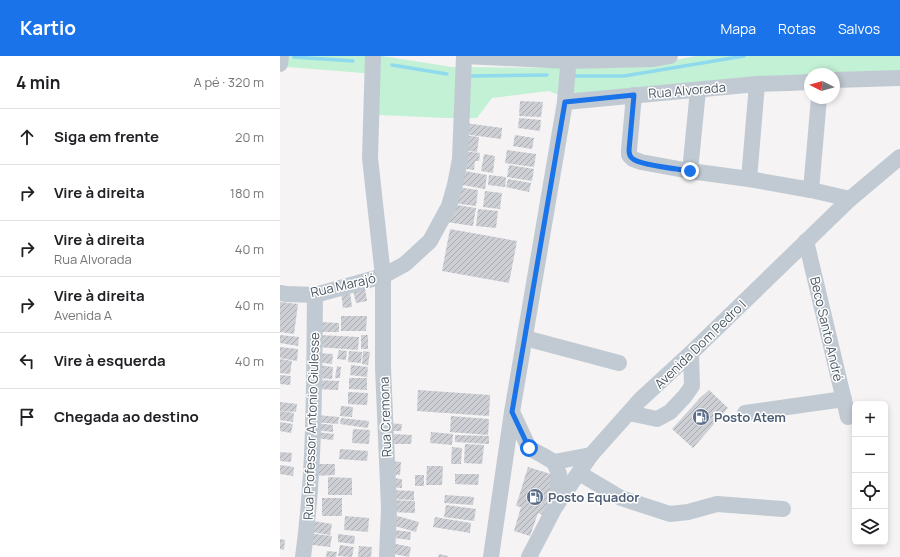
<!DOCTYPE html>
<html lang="pt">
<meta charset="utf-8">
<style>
body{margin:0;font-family:Manrope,sans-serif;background:#f6f6f6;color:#202124}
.controls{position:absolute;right:12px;bottom:12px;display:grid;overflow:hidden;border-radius:6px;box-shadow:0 2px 6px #0003}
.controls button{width:36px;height:36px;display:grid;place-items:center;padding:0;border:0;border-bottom:1px solid #e0e0e0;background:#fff;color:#202124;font:20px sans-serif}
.compass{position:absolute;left:524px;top:12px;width:36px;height:36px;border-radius:50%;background:#fff;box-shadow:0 2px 6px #0003;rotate:276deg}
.stop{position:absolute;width:12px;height:12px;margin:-9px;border:3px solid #1a73e8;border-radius:50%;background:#fff}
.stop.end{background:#1a73e8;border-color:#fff;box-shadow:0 1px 4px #0008}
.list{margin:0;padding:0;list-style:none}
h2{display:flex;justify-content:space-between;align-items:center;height:52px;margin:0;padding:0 16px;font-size:17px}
h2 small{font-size:13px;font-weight:400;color:#757577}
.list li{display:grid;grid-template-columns:26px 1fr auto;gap:12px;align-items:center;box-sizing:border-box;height:56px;padding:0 16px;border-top:1px solid #e0e0e0}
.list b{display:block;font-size:15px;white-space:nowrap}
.list p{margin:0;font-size:13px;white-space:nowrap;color:#757577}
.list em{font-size:13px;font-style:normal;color:#757577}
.icon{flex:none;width:22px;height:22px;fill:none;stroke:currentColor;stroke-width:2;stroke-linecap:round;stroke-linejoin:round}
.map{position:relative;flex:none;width:620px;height:501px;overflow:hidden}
header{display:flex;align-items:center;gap:24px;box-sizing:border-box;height:56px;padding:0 20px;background:#1a73e8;color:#fff}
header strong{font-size:19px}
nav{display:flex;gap:22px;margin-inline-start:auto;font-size:14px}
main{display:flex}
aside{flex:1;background:#fff}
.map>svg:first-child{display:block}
.park{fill:#c3f1d5}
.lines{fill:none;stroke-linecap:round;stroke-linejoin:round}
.stream{stroke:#90daee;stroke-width:3.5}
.building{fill:url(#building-hatch)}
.minor{stroke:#c1cad2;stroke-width:16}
.route{stroke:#1a73e8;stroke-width:5}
.labels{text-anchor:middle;stroke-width:3;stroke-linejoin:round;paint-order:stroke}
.street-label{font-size:13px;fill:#4a5661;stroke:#fff}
.service-label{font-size:13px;font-weight:bold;fill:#4e5e75;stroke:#fff;text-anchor:start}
</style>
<header>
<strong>Kartio</strong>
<nav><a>Mapa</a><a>Rotas</a><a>Salvos</a></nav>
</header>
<main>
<aside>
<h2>4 min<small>A pé · 320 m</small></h2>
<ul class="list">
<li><svg class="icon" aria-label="ahead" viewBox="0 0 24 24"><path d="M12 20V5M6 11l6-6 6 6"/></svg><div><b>Siga em frente</b></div><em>20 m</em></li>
<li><svg class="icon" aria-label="right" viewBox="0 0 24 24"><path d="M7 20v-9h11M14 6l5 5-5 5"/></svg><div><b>Vire à direita</b></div><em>180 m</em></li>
<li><svg class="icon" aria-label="right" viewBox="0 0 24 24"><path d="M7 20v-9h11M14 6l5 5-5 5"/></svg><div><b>Vire à direita</b><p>Rua Alvorada</p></div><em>40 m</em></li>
<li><svg class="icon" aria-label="right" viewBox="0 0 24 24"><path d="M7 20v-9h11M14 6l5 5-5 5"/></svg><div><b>Vire à direita</b><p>Avenida A</p></div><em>40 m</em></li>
<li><svg class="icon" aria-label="left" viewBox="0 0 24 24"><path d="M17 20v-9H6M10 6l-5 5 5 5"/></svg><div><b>Vire à esquerda</b></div><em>40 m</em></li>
<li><svg class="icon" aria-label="arrive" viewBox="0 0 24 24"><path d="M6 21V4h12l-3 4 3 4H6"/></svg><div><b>Chegada ao destino</b></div></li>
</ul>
</aside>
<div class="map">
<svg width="620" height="501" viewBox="0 0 620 501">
<defs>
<pattern id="building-hatch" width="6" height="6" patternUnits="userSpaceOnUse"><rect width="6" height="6" fill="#cdcfd5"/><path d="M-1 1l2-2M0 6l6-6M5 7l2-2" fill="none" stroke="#a8abb0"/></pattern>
</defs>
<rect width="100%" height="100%" fill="#f5f3f3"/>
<polygon class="park" points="0,0 102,0 172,11 289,12 368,9 416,0 620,0 620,20 530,18 530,24 291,44 269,35 212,42 197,62 167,62 99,59 98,21 83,17 8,11 0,12"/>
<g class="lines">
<g class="stream">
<polyline points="14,1 73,5"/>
<polyline points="112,9 167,18"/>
<polyline points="192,20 267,19"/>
<polyline points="293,20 344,20 464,0"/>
</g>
</g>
<g class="building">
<polygon points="240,45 263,46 261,61 239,60"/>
<polygon points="239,62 261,64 260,75 238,72"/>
<polygon points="185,67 222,72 221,83 183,78"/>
<polygon points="183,79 199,81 197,96 181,94"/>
<polygon points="235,79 254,82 252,93 233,90"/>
<polygon points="227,94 256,98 254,111 225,107"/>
<polygon points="183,95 200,97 199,105 195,105 194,114 180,112"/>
<polygon points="204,98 215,100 213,117 201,115"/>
<polygon points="229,109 254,113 252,125 227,121"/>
<polygon points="179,114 207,119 205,133 177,128"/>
<polygon points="209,119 226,121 225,131 208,129"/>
<polygon points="228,123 251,127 249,136 226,131"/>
<polygon points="176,131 198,134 196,150 173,147"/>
<polygon points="205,135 222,137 220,153 203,151"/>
<polygon points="170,148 196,152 193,170 167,166"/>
<polygon points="198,153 218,155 216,172 196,170"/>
<polygon points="170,173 237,185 229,227 162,215"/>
<polygon points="85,232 87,245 76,247 73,234"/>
<polygon points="70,236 72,251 63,252 61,237"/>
<polygon points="0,246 18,248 14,278 0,276"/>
<polygon points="61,260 87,260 86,275 61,275"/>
<polygon points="41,266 59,267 59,276 40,276"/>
<polygon points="0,279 19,281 18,290 0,287"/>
<polygon points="39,279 79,281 78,294 38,291"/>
<rect x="81" y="279" width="7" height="14"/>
<polygon points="0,291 18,293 17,305 0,302"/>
<polygon points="59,294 67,295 66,304 57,303"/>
<polygon points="69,295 82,296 81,307 68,306"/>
<polygon points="83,295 90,296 88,309 82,308"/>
<polygon points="36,297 53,298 52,308 36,306"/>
<polygon points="0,303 12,305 10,318 0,317"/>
<polygon points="37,309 53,311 52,323 36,322"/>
<polygon points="71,309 88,311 87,321 70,319"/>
<polygon points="57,310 61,311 60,322 55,322"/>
<polygon points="0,319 11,320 10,329 0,328"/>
<polygon points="69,322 87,322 87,334 69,333"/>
<polygon points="37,324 59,325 58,334 36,333"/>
<polygon points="138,334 210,339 209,360 137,355"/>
<polygon points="429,334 448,352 413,392 392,373 420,342"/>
<polygon points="68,336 88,337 87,349 68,348"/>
<polygon points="0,346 17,348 16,356 0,355"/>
<polygon points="61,350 73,351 72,361 60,360"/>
<polygon points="0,355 14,357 13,366 0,364"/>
<polygon points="36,359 59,361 58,368 35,366"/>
<polygon points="171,360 209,363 208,379 170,376"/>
<polygon points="61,362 89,365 88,372 60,368"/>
<polygon points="0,366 13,368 11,377 0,375"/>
<polygon points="35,367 53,369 53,376 35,374"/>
<polygon points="107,367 122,368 121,375 107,375"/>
<polygon points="73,373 90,374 89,388 72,387"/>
<polygon points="35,376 54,378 53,384 34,382"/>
<polygon points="151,376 173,378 172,389 150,387"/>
<polygon points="114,378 132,379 131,388 114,388"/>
<polygon points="175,379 209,380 209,388 175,386"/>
<polygon points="185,388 204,389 202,408 184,407"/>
<polygon points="172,391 182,392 181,408 171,408"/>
<polygon points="60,393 88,395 87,405 59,403"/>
<polygon points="0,396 12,397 11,406 0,405"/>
<polygon points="109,405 121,406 120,419 109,418"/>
<polygon points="33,408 55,408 55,419 33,420"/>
<polygon points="0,409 14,411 13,420 0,418"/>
<polygon points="147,410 163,410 162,429 146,429"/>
<polygon points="248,411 277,420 265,460 258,457 250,480 234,475 241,451 236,450"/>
<polygon points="175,418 199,418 198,429 175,428"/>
<rect x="135" y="419" width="9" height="11"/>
<polygon points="48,421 72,422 72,439 48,439"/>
<polygon points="110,422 122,423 122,432 109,431"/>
<polygon points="111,434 134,435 134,444 111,443"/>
<polygon points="165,439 194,441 193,449 164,447"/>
<rect x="42" y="442" width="20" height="18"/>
<polygon points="111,444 135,445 135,457 111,456"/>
<polygon points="166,449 196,453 194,465 164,461"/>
<polygon points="114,459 139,466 136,476 111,469"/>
<polygon points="65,460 89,462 88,476 64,474"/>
<polygon points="155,461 191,467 190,477 153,471"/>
<polygon points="27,464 52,468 50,479 25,475"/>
<polygon points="115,474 131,476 130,484 114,482"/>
<polygon points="27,477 52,480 50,491 25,488"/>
<polygon points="58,478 75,480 74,488 58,486"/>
<polygon points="0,483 5,484 4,494 0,493"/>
<polygon points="111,487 131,491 129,501 109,497"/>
<polygon points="60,489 74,491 72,501 58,500"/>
<polygon points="79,490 92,491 91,501 78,501"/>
<polygon points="47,495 57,496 56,501 46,501"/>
<polygon points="159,498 168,500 168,501 158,501"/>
</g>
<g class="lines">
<g class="minor">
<polyline points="93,0 90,102 103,220 103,312 109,452 107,501"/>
<polyline points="184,0 288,5 374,3 390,0"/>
<polyline points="0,8 1,0"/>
<polyline points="554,24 620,22"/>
<polyline points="354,39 349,94 349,99 353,103 361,106 410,115 469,123 531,134 570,143"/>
<polyline points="285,46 477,28 509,27 530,26"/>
<polyline points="410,115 418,34"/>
<polyline points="469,123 477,28"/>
<polyline points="531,134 539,42"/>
<polyline points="526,185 568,361"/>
<polyline points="0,237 6,238 35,239 103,220 125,208 150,185 169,150 175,129 180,103 184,0"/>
<polyline points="245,282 339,307"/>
<polyline points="232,356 249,392 262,399 274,406 311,399"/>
<polyline points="349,357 377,363 390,356 405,340 412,330 411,297"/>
<polyline points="465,357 564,343"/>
<polyline points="274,406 279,418 276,450"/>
<polyline points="299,417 341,442 390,458 408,456 437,448 503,453"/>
<path d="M23 501C35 414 34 326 35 239"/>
<polyline points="211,501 232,356 285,46 289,0"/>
<polyline points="249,501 275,451 311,399 360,344 411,297 570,143 620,101"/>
</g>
</g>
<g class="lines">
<path class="route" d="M249 392 232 356 285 46 354 39 349 94C349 97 350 101 353 103 360 109 398 113 410 115"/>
</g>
<defs>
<g id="fuel-disc" transform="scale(0.9)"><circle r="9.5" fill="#5c6f8a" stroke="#fff"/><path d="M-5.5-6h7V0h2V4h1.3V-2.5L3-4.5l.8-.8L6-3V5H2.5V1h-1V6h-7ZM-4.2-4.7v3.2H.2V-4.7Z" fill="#fff"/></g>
</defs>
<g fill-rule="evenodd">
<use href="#fuel-disc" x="421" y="361"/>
<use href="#fuel-disc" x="255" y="441"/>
</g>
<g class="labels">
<g class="street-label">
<text transform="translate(407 34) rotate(-5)" y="5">Rua Alvorada</text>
<text transform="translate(63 229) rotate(-13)" y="5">Rua Marajó</text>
<text transform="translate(547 273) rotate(77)" y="5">Beco Santo André</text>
<text transform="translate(420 288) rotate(-44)" y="5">Avenida Dom Pedro I</text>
<text transform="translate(105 361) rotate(-92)" y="5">Rua Cremona</text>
<text transform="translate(31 370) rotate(-88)" y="5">Rua Professor Antonio Giulesse</text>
</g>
<g class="service-label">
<text x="434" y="366">Posto Atem</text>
<text x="268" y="446">Posto Equador</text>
</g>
</g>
</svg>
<div class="controls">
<button>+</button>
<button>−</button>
<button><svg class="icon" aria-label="locate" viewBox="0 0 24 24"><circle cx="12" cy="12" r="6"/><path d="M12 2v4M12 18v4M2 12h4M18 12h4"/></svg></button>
<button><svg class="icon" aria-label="layers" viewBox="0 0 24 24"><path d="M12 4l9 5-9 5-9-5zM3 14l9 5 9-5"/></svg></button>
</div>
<svg class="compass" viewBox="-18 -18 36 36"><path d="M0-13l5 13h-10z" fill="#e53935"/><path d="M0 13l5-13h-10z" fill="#757577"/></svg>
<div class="stop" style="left:249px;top:392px"></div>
<div class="stop end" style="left:410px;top:115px"></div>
</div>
</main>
